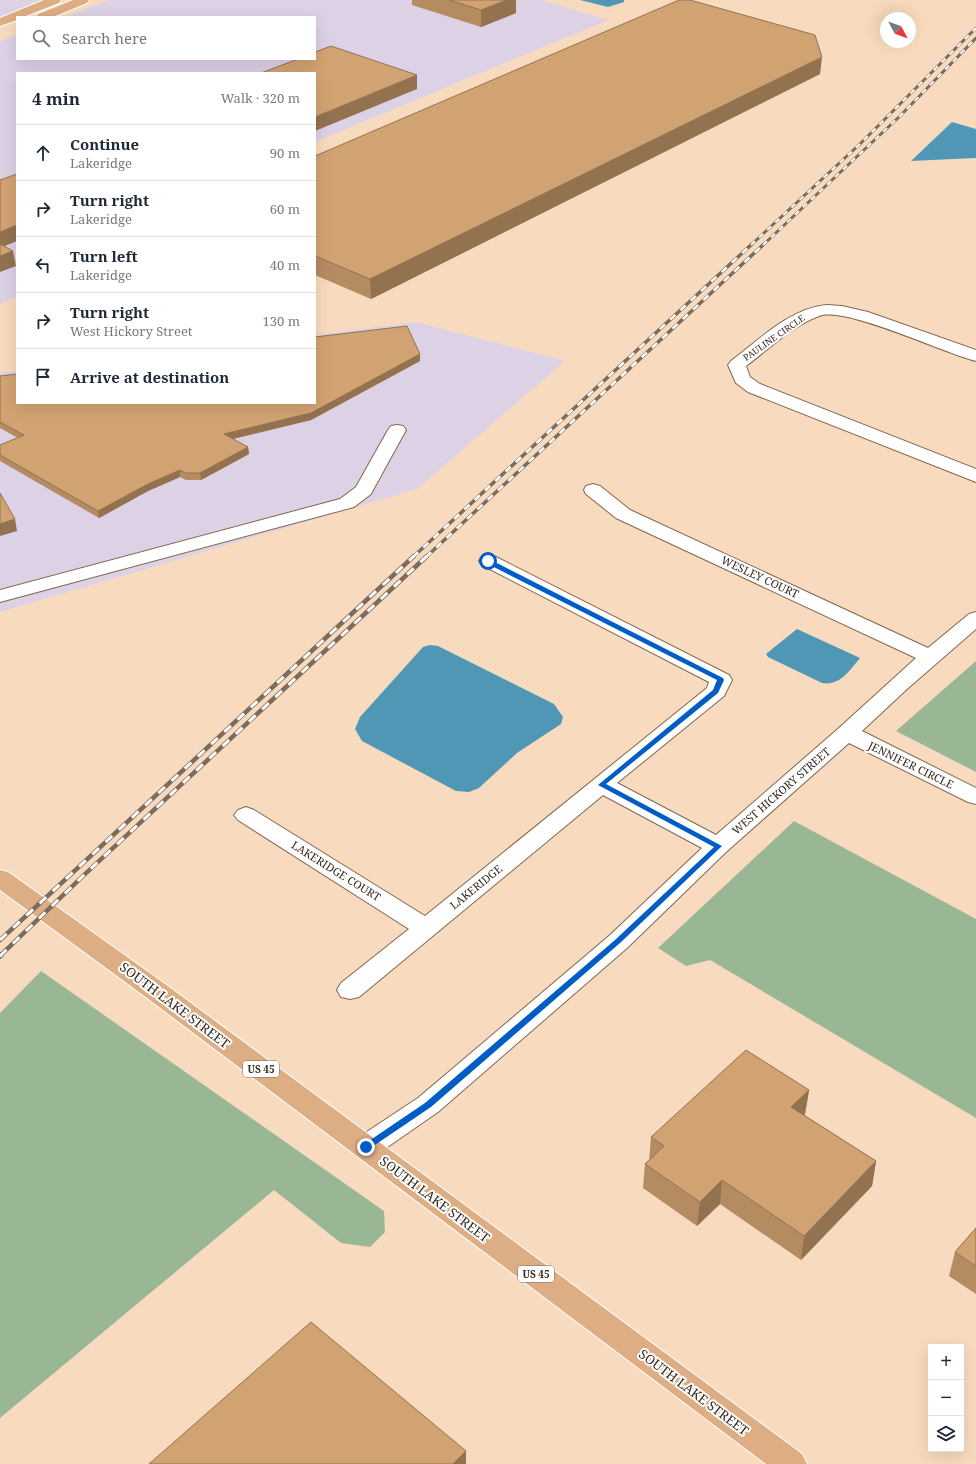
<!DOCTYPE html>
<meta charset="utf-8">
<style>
body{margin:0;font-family:"Noto Serif",serif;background:#f6f6f7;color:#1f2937}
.controls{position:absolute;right:12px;bottom:12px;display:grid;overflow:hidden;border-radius:0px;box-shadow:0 4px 16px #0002}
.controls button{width:36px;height:36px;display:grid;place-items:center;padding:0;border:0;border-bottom:1px solid #e0e1e3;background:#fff;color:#1f2937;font:20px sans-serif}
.compass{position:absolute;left:880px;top:12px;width:36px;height:36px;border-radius:50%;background:#fff;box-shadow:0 4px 16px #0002;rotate:131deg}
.stop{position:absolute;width:12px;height:12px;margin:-9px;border:3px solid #015dc6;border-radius:50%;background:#fff}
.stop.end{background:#015dc6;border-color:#fff;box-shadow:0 1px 4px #0008}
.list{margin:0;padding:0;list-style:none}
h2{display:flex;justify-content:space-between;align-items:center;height:52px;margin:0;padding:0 16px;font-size:17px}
h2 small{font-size:13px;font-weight:400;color:#747a83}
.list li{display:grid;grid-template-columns:26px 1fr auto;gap:12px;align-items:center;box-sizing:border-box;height:56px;padding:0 16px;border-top:1px solid #e0e1e3}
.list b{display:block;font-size:15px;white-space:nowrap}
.list p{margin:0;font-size:13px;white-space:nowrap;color:#747a83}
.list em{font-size:13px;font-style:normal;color:#747a83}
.icon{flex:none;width:22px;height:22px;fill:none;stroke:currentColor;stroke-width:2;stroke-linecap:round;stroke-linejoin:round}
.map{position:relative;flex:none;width:976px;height:1464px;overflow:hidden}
.search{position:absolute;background:#fff;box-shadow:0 4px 16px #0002;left:16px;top:16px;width:300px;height:44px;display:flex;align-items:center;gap:10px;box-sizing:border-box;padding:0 14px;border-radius:0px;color:#747a83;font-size:15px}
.panel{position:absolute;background:#fff;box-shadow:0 4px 16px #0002;left:16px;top:72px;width:300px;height:332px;border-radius:0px}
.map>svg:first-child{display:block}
.commercial{fill:#ddd1e5}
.green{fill:#9ab795}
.water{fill:#4f97b5}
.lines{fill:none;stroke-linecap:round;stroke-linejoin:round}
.minor-casing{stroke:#80674d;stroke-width:2}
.primary-casing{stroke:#fff;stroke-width:2}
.minor{fill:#fff;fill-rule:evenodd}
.primary{fill:#ddad83;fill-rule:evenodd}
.rail-far3-casing{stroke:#7d6c5a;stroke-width:3}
.rail-far2-casing{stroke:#7d6c5a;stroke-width:3.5}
.rail-far1-casing{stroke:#7d6c5a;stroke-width:4.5}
.rail-casing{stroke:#7d6c5a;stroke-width:5.5}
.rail-far3{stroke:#fff;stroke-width:2;stroke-dasharray:5.5;stroke-linecap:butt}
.rail-far2{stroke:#fff;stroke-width:2.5;stroke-dasharray:7;stroke-linecap:butt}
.rail-far1{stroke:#fff;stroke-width:3;stroke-dasharray:9;stroke-linecap:butt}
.rail{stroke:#fff;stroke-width:4;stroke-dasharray:12;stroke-linecap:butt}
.wall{fill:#b58c62}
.shaded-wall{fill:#937250}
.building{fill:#d2a372;stroke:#937250}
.route{fill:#015dc6}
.labels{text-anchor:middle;stroke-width:4;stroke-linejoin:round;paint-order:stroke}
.far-street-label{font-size:9px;fill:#362b20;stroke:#fff}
.shield{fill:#fff;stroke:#726b63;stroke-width:1}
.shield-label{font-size:10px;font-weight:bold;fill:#362b20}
.street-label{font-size:11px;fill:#362b20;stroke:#fff}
.near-street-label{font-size:13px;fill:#362b20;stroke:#fff}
</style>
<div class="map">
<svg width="976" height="1464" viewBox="0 0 976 1464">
<rect width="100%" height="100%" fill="#f8dbbe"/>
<g class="commercial">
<polygon points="0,0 46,0 0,18"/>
<polygon points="108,0 542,0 608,20 315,142 315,73 17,73 17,296 0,304 0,41 17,35 17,59 315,59 315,17 64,17"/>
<polygon points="416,322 565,361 417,489 0,612 0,373 17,371 17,403 315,403 315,335"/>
</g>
<g class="green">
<polygon points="976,661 976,772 896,731"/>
<polygon points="794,821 976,919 976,1118 710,960 686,966 658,948"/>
<polygon points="41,971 384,1211 385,1232 370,1247 341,1243 274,1190 0,1418 0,1013"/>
</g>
<g class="water">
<polygon points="580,0 624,0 624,2 608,7"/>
<polygon points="952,122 976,129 976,158 911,161"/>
<path d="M797 629 860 658C849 671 840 686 822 683L768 657 766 654Z"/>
<polygon points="430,645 438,646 554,704 563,717 561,724 517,753 479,788 469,792 456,791 362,741 355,729 360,717 423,647"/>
</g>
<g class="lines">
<g class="minor-casing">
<g id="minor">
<path d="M827 305 842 306 868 312 976 350V361C943 353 846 306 819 316 792 326 769 349 746 366L750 377 760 384 976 469V482L748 392 736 383 728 365 731 361C759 340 790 308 827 305Z"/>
<polygon points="397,425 403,426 406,430 373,490 371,494 354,507 0,602 0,590 340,499 356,487 388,430 391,426"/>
<polygon points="593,484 600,486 630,510 928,648 969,614 976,612 976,629 907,689 862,731 976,788 976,804 968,802 849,743 726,852 627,948 438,1112 376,1155 366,1158 356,1155 352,1147 356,1139 418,1098 609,936 702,848 603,795 359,997 350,999 341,997 337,990 341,983 409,929 238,820 234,815 238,810 246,807 254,810 425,916 707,688 709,682 482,565 479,561 482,557 489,555 496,557 729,675 732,680 724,696 617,783 716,835 839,728 916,658 616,518 586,494 584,490 586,486"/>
</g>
</g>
<g class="primary-casing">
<g id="primary">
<polygon points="44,0 61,0 59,3 23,17 17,17 17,20 0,26 0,18"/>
<polygon points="73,0 89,0 87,3 53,17 36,17 38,14"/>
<polygon points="0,870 8,872 165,984 802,1454 807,1464 766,1464 147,998 0,890"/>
</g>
</g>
<use href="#minor" class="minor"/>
<use href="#primary" class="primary"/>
<g class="rail-far3-casing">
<g id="rail-far3">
<polyline points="751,245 861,143 976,28"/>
<polyline points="763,245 900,116 976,38"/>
</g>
</g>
<g class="rail-far2-casing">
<g id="rail-far2">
<polyline points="413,557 752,244"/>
<polyline points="426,557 764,244"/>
</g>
</g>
<g class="rail-far1-casing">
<g id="rail-far1">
<polyline points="0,940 414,556"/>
<polyline points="0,956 84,875 427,556"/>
</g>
</g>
<g class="rail-casing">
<polyline id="rail" points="0,956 1,955"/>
</g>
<use href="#rail-far3" class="rail-far3"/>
<use href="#rail-far2" class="rail-far2"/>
<use href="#rail-far1" class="rail-far1"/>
<use href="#rail" class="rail"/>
</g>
<g class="wall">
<polygon points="412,0 516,0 516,13 481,27 412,5"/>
<polygon points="820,74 371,299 315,275 315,156"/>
<polygon points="420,354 420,361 311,420 233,439 248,447 249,454 201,480 186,480 180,477 148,491 99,518 0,461 0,445 18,438 0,428 0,376"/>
<polygon points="809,1090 805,1114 804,1115 876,1161 872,1186 801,1260 720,1204 697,1226 643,1188 645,1164 649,1161 651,1137"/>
<polygon points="976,1228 976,1294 949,1276 955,1252"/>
</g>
<g class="shaded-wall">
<polygon points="507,0 516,0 516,13 481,27 481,10"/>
<polygon points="822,57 820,74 371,299 370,279"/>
<polygon points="417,75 417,89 315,131 315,117"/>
<polygon points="17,225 17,241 0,248 0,232"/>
<polygon points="13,251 16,266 0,272 0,256"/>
<polygon points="420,354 420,361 311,420 224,441 224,434"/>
<polygon points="248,447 249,454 201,480 200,473"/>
<polygon points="180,470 180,477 148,491 99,518 98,511 148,484"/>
<polygon points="15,519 17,531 0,536 0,524"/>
<polygon points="809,1090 805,1114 788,1131 791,1107"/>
<polygon points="876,1161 872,1186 801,1260 804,1236"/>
<polygon points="722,1180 720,1204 697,1226 700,1202"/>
<polygon points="466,1451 466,1464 453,1464"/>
</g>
<g class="building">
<polygon points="449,0 507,0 481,10"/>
<polygon points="679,0 690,0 815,35 822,57 370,279 315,256 315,156"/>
<polygon points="331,46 417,75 315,117 315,73 261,73 298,59 315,59 315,52"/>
<polygon points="17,174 17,225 0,232 0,180"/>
<polygon points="0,244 13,251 0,256"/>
<polygon points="407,326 420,354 311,413 224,434 248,447 200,473 185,473 180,470 148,484 98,511 0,455 0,445 24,435 0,422 0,376 17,374 17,403 315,403 315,337"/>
<polygon points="0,493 15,519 0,524"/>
<polygon points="746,1050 809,1090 791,1107 876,1161 804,1236 722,1180 700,1202 645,1164 664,1146 651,1137"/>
<polygon points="976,1228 976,1266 955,1252"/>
<polygon points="311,1322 466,1451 453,1464 149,1464"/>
</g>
<polygon class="route" points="486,560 491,560 723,678 724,680 718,693 606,784 722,846 620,943 431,1107 366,1151 363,1150 363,1145 425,1103 615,940 714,847 598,785 713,690 717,680 486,563"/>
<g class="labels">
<g class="far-street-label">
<text transform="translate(774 338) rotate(-35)" y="3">PAULINE CIRCLE</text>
</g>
<g class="shield">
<rect x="243" y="1061" width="36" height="16" rx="3"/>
<rect x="518" y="1266" width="36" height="16" rx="3"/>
</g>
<g class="shield-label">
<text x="261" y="1073">US 45</text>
<text x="536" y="1278">US 45</text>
</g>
<g class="street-label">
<text transform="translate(760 577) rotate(25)" y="4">WESLEY COURT</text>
<text transform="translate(911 765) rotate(26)" y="4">JENNIFER CIRCLE</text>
<text transform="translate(781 791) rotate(-41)" y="4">WEST HICKORY STREET</text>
<text transform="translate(336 871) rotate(32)" y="4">LAKERIDGE COURT</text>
<text transform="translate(476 887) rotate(-39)" y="4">LAKERIDGE</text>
</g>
<g class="near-street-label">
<text transform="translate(175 1005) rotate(37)" y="5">SOUTH LAKE STREET</text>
<text transform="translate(435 1199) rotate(37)" y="5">SOUTH LAKE STREET</text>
<text transform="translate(694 1392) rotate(37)" y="5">SOUTH LAKE STREET</text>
</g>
</g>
</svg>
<div class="controls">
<button>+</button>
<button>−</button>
<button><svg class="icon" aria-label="layers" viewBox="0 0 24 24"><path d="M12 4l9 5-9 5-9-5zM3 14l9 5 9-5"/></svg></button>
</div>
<svg class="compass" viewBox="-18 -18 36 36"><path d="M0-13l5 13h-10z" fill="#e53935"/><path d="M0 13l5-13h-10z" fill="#747a83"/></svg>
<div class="stop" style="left:488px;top:561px"></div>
<div class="stop end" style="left:366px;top:1147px"></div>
<div class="search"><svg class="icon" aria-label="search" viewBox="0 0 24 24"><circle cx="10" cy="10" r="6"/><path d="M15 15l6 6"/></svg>Search here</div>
<section class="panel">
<h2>4 min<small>Walk · 320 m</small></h2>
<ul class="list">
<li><svg class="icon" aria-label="ahead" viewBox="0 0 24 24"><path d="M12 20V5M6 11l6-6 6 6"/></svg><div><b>Continue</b><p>Lakeridge</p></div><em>90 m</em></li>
<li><svg class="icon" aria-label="right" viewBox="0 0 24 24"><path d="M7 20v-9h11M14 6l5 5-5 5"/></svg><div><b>Turn right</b><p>Lakeridge</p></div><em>60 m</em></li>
<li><svg class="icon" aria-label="left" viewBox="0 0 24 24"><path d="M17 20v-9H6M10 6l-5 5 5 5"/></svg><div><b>Turn left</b><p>Lakeridge</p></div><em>40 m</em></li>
<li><svg class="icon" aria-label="right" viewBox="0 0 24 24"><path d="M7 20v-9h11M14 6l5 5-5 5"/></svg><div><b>Turn right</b><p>West Hickory Street</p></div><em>130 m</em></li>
<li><svg class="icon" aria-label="arrive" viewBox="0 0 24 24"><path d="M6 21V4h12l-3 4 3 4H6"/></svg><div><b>Arrive at destination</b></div></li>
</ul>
</section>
</div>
